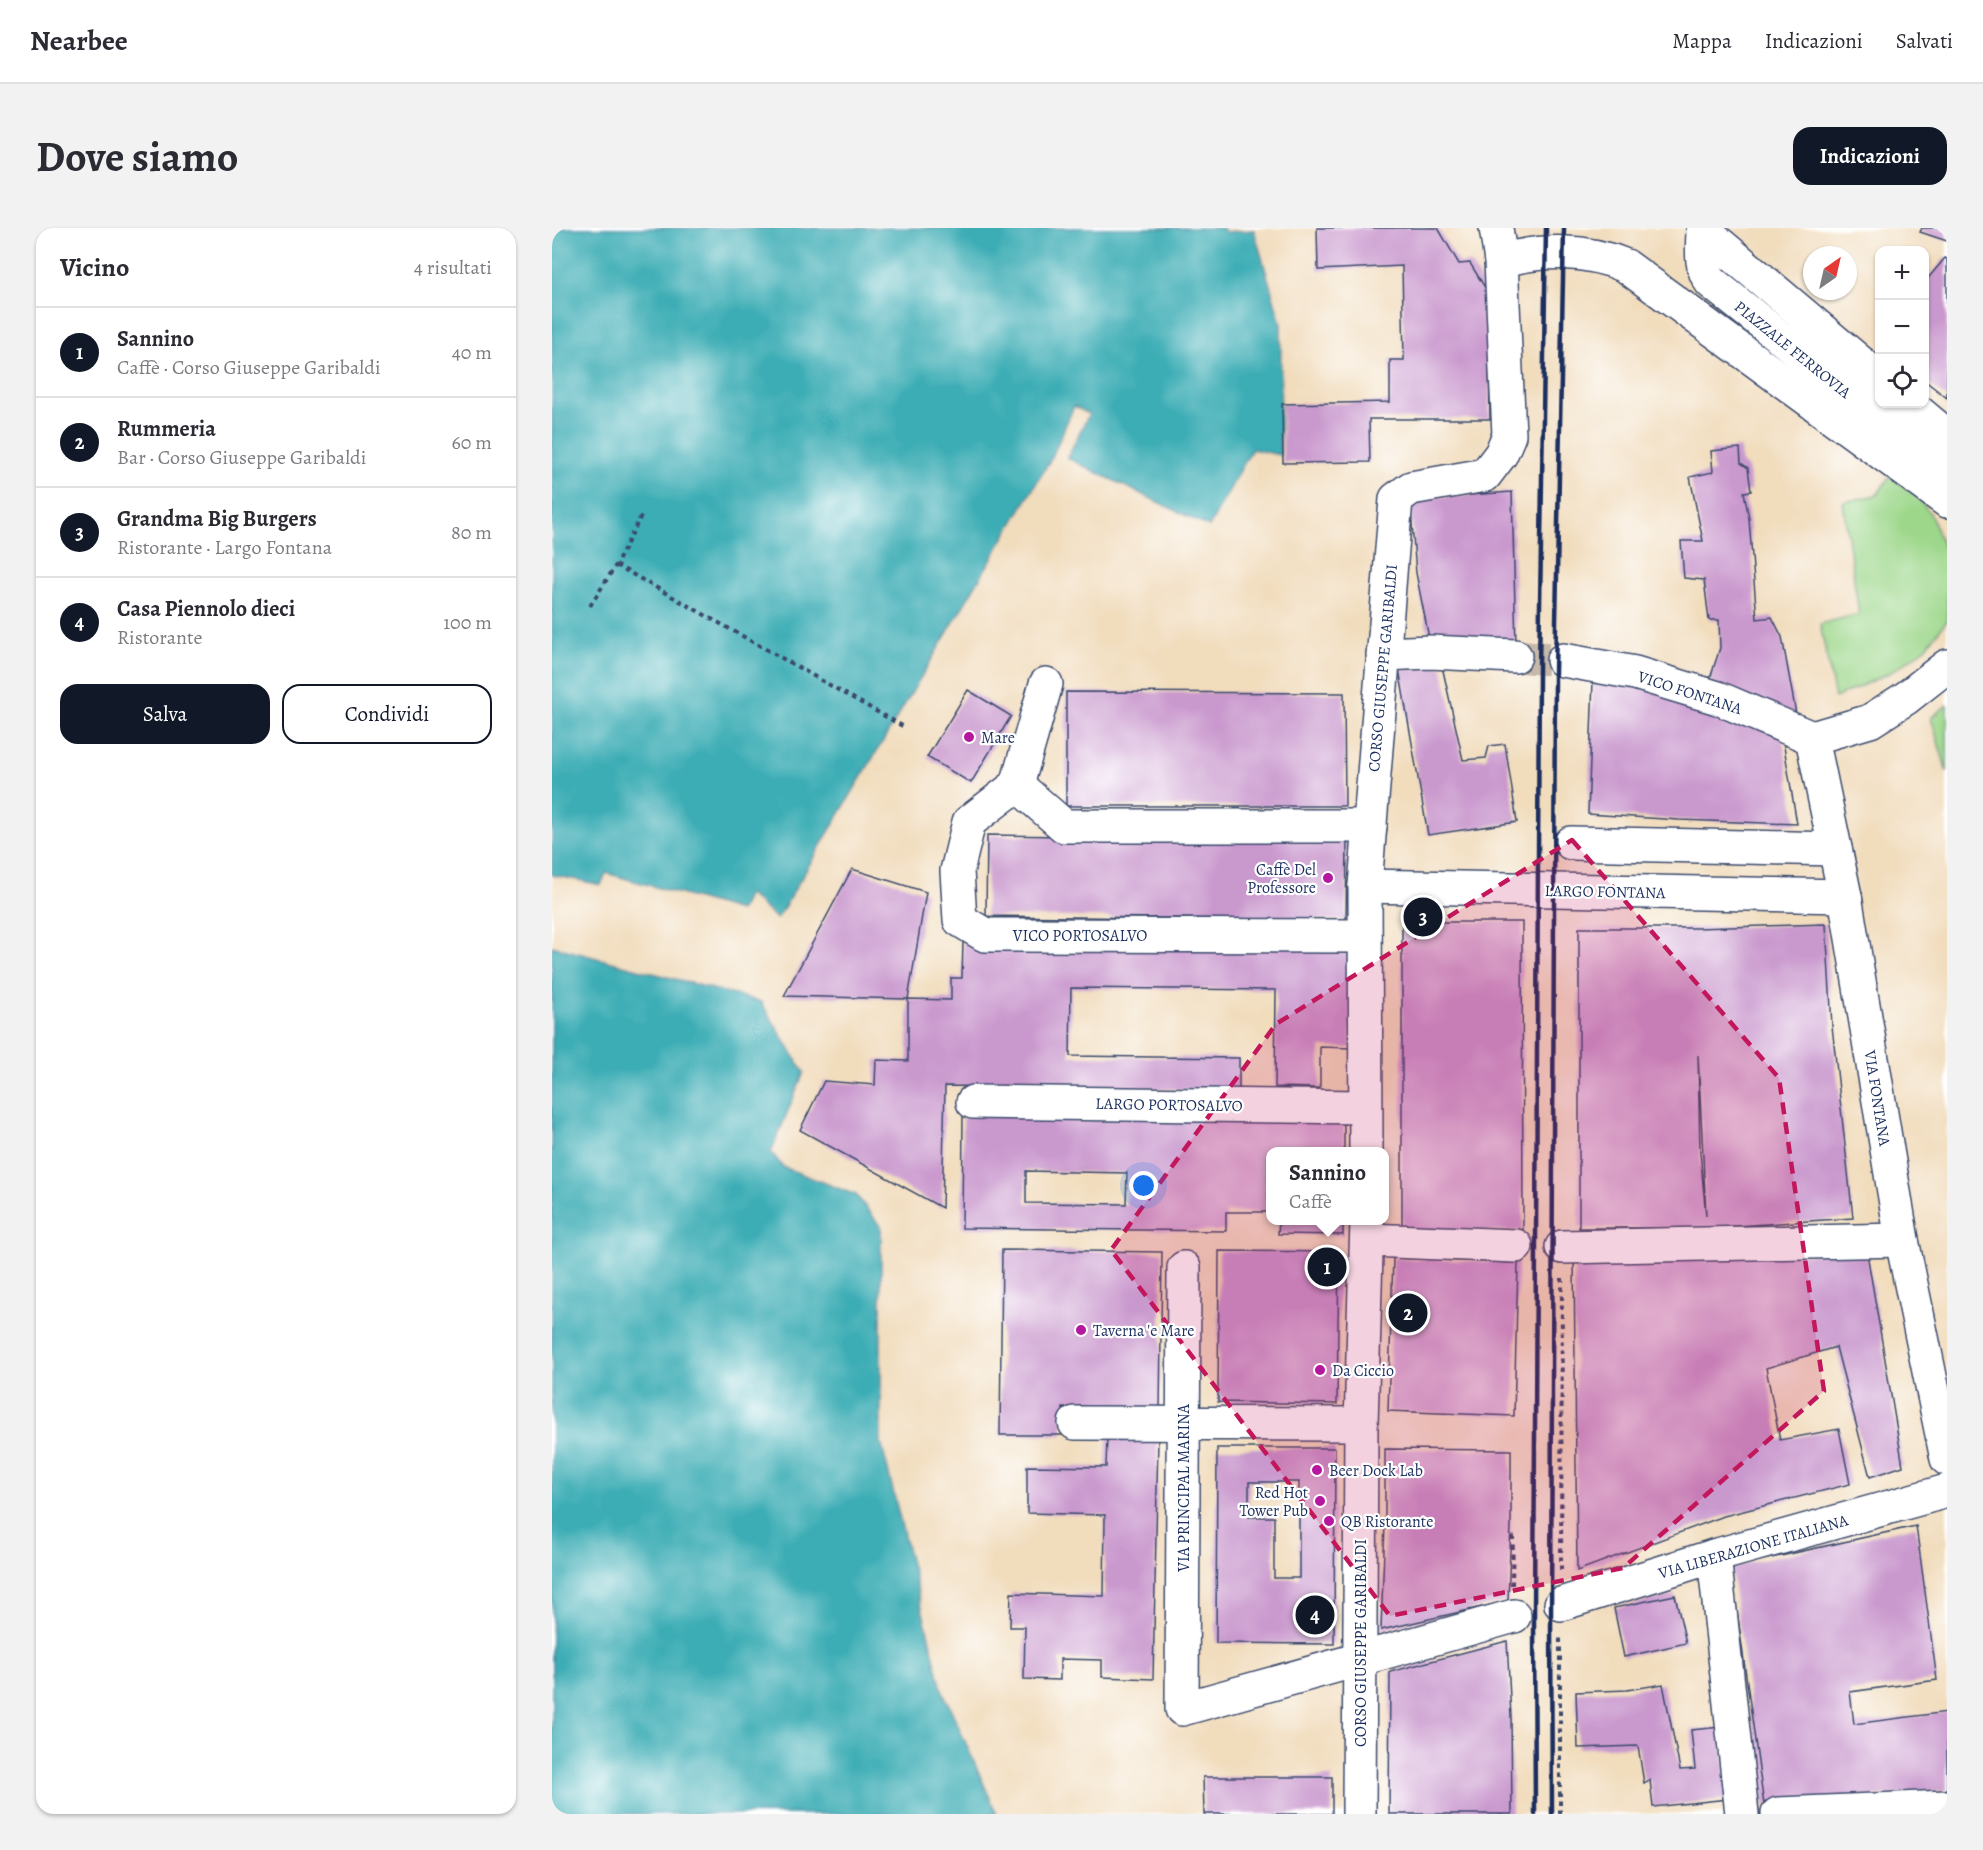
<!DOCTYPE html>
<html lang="it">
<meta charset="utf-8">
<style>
body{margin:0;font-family:Alegreya,serif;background:#f2f2f3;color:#2b2b33}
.controls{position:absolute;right:18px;top:18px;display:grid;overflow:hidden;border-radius:12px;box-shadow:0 2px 4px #0004}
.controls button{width:54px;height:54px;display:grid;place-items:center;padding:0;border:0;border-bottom:2px solid #e1e1e2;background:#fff;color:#2b2b33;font:30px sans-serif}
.compass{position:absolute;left:1251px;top:18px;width:54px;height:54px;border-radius:50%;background:#fff;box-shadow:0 2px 4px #0004;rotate:34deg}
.you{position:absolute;left:592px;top:958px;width:21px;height:21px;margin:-15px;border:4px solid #fff;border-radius:50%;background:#1a73e8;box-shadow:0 0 0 9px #1a73e833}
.badge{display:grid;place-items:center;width:39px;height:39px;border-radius:50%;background:#111827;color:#fff;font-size:20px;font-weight:700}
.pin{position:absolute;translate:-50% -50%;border:3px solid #fff;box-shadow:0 2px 6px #0006}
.popup{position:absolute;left:714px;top:919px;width:123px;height:78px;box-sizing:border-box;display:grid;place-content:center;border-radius:12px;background:#fff;filter:drop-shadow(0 2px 4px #0005);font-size:20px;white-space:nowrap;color:#7c7c81}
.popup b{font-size:22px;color:#2b2b33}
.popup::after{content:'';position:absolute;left:50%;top:100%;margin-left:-12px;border:12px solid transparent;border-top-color:#fff}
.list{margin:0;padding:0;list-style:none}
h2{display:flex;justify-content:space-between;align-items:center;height:78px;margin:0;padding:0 24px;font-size:26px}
h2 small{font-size:20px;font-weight:400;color:#7c7c81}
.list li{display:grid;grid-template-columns:39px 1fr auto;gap:18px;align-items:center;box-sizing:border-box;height:90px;padding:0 24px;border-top:2px solid #e1e1e2}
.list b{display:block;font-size:22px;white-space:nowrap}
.list p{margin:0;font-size:20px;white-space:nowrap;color:#7c7c81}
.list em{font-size:20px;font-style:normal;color:#7c7c81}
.actions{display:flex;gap:12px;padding:18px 24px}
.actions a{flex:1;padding:14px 0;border:2px solid #111827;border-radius:18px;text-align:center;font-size:21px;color:#111827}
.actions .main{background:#111827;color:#fff}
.icon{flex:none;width:33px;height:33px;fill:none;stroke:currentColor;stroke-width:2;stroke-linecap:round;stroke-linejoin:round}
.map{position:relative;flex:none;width:1395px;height:1586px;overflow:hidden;border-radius:18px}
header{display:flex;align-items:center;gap:36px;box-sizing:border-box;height:84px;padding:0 30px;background:#fff;border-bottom:2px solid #e1e1e2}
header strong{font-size:28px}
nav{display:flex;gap:33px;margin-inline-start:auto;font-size:21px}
.intro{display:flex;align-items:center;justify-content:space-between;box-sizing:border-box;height:144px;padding:0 36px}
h1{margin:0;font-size:42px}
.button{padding:15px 27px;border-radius:18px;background:#111827;color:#fff;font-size:21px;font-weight:700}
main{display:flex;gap:36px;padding:0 36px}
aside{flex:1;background:#fff;border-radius:18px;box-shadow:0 2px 4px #0004}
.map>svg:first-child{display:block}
.green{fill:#9dd78a;stroke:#5c8374;stroke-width:1.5}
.water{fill:#3cadb5;stroke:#2c6e8a;stroke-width:1.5}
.building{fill:#c998cd;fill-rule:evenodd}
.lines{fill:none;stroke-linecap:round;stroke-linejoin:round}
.minor-tunnel{stroke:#c6b9a9;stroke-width:33;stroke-dasharray:33 16;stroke-linecap:butt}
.minor-casing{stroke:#3b496c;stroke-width:36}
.path{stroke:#3b496c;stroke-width:4;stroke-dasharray:4.5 4.5;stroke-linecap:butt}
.minor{stroke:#fff;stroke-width:33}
.rail{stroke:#1b2f5e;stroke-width:4.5}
.marked{fill:#c2185b;fill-opacity:0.2;stroke:#c2185b;stroke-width:4.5;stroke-dasharray:12 8;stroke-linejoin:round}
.poi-dot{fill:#b5179e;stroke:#fff;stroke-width:2}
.labels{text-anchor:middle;stroke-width:4.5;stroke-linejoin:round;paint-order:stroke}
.street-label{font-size:16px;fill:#1b2f5e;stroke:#fff}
.poi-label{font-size:16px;fill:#1b2f5e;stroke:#fff;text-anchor:start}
</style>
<header>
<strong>Nearbee</strong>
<nav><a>Mappa</a><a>Indicazioni</a><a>Salvati</a></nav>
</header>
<div class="intro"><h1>Dove siamo</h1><a class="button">Indicazioni</a></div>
<main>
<aside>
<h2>Vicino<small>4 risultati</small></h2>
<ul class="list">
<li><span class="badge">1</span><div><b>Sannino</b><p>Caffè · Corso Giuseppe Garibaldi</p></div><em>40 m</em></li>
<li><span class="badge">2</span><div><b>Rummeria</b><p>Bar · Corso Giuseppe Garibaldi</p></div><em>60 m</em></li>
<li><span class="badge">3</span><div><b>Grandma Big Burgers</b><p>Ristorante · Largo Fontana</p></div><em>80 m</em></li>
<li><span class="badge">4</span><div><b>Casa Piennolo dieci</b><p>Ristorante</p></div><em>100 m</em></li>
</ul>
<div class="actions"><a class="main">Salva</a><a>Condividi</a></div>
</aside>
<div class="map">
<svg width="1395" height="1586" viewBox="0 0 1395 1586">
<rect width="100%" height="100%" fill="#fff"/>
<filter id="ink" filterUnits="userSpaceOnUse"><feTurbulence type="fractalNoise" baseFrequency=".0167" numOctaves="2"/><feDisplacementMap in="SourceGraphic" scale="12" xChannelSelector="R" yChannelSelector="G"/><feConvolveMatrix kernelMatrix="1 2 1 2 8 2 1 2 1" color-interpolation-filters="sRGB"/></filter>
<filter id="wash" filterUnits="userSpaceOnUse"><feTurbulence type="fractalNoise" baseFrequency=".008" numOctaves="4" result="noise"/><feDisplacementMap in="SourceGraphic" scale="24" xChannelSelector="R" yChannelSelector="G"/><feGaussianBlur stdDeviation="1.35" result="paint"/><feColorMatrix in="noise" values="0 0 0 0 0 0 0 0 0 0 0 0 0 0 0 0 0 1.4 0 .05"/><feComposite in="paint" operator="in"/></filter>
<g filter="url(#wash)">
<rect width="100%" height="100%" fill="#f1dcbc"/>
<g class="green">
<polygon points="1338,248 1364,267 1378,285 1395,329 1395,392 1374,420 1339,444 1283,470 1268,396 1307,386 1291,274 1325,267"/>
<polygon points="1395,477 1395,544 1379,490"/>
</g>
<g class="water">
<polygon points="0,0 671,0 673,4 702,2 729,95 728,227 700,221 657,299 515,230 537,186 522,178 500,229 225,691 196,666 188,683 54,645 49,657 0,647"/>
<polygon points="0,718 209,774 252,844 219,924 231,939 304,967 329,999 329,1214 390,1461 445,1586 0,1586"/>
</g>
<g id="blocks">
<g class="building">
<polygon points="765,0 886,0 907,36 918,35 937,66 941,130 937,131 938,191 817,191 818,234 731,235 730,176 838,174 838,132 852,132 850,38 766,42"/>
<polygon points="1370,0 1395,0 1395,13 1368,4"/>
<polygon points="1393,30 1395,31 1395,170 1372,152 1372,55"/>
<polygon points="1188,220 1189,235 1196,240 1199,263 1192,264 1197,291 1205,391 1220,389 1230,409 1244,486 1155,460 1168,420 1167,392 1157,392 1152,352 1132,350 1129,313 1151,313 1138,249 1161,244 1159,223"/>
<polygon points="960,264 964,418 877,410 864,345 858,271"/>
<polygon points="890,438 911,532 934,530 937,518 953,516 965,594 876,607 847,441"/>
<polygon points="1041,452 1130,465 1229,501 1245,596 1127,592 1036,586"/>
<polygon points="416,462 459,488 419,555 375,529"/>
<polygon points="514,464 792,465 793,578 514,578"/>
<polygon points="435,607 795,612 794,692 434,688"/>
<polygon points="300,641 374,664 356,771 232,768"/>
<polygon points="850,694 970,694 971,1003 850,1002"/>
<path d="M1274 696 1280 798 1301 990 1155 1000H1027V700H1145ZM1146 827 1154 988 1148 924Z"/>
<polygon points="411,713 799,718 799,820 768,819 768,860 723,859 724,762 519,760 518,828 687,830 687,862 393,858 390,980 248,902 272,853 323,857 324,832 356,833 356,771 399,772 399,750 410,750"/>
<path d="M411 886 792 890V924H718V927H716V984H674V1003L410 1000ZM474 943 575 945 574 976 474 975Z"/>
<polygon points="727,993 791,993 791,1007 726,1006"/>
<polygon points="450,1022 610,1024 608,1182 511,1180 511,1207 448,1207"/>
<polygon points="667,1023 787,1024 785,1176 666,1174"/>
<polygon points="1315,1025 1351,1238 1318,1249 1284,1119 1214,1140 1228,1212 1287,1201 1298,1256 1172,1288 1025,1343 1022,1029"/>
<polygon points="841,1030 966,1035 962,1188 836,1183"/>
<polygon points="555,1209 606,1210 601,1451 550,1449 550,1432 508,1431 508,1452 472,1451 473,1399 458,1399 459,1365 552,1368 553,1287 475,1285 475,1238 554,1239"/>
<path d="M665 1220H783L782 1416 664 1415ZM697 1254H747V1350H722V1289H697Z"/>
<polygon points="833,1221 959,1222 959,1297 956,1373 829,1402 833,1296"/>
<polygon points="1364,1298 1385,1452 1298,1464 1302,1496 1395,1484 1395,1563 1212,1577 1179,1339"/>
<polygon points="1123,1367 1134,1415 1072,1429 1062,1380"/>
<polygon points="955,1413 959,1489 960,1586 837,1586 838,1444"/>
<polygon points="1111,1456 1128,1542 1143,1541 1139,1502 1169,1499 1176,1571 1101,1579 1098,1552 1092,1555 1086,1518 1026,1520 1024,1464 1075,1462"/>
<polygon points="651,1549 780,1549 780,1586 652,1586"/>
</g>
</g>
</g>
<g filter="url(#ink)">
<use href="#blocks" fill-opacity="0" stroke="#3b496c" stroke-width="1.5"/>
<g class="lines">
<polyline class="minor-tunnel" points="963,428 1011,432"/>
<g class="minor-casing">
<g id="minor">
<path d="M1151 0C1151 19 1147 38 1159 54L1395 243"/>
<polyline points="1151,2 1328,151"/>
<path d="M949 33C988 21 1035 21 1074 38L1395 273"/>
<polyline points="1357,176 1395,208"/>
<polyline points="831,426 878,424 963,428"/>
<polyline points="1011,432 1083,445 1166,470 1260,510"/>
<polyline points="494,456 465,557 417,594 405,643 408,692 433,707 813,708"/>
<polyline points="1260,510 1293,668 1350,1012 1395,1231"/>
<polyline points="1260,510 1318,493 1354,470 1395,438"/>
<polyline points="465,557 512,598 818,598"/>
<polyline points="1019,615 1283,621"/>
<polyline points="813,658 1293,668"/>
<polyline points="421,874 813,879"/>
<polyline points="814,924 813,658 844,271 859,260 933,247 949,226 957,207 949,33 944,0"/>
<polyline points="816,1012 964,1018"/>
<polyline points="1010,1019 1350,1012"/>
<polyline points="632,1040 630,1481 962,1388"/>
<polyline points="523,1195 809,1196"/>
<polyline points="1162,1328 1190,1586"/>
<polyline points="1009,1376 1162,1328 1395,1263"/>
<polyline points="807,1586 809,1196 815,992"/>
<polyline points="1226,1586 1395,1579"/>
</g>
</g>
<g class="path">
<polyline points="64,337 354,500"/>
<polyline points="38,378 64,337 90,286"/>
<polyline points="1009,1342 1010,1050"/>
<polyline points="960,1357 961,1307"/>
<polyline points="1008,1586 1008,1407"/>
</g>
<use href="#minor" class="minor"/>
<g class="rail">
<polyline points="983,1586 982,1392 987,441 994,0"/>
<polyline points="1000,1586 999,1392 1003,444 1012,0"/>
</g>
</g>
</g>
<path class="marked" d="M1020 612 1227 850 1272 1163 1071 1340 838 1388 559 1022 724 796Z"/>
<g class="poi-dot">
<circle cx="417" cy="509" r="6"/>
<circle cx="776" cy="650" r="6"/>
<circle cx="529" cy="1102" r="6"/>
<circle cx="768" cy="1142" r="6"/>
<circle cx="765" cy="1242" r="6"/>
<circle cx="768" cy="1273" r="6"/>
<circle cx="777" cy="1293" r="6"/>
</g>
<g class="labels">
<g class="street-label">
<text transform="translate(1241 121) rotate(39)" y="6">PIAZZALE FERROVIA</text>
<text transform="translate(830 440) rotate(-85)" y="6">CORSO GIUSEPPE GARIBALDI</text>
<text transform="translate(1138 464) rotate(18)" y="6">VICO FONTANA</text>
<text transform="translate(1053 663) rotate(1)" y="6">LARGO FONTANA</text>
<text x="528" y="713">VICO PORTOSALVO</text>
<text transform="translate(1326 870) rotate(81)" y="6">VIA FONTANA</text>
<text transform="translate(617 876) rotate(1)" y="6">LARGO PORTOSALVO</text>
<text transform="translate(631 1260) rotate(-90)" y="6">VIA PRINCIPAL MARINA</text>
<text transform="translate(1201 1318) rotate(-16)" y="6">VIA LIBERAZIONE ITALIANA</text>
<text transform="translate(808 1415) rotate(-90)" y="6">CORSO GIUSEPPE GARIBALDI</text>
</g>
<g class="poi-label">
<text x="429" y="515">Mare</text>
<text x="764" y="647" text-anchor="end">Caffè Del<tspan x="764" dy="18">Professore</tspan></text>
<text x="541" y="1108">Taverna 'e Mare</text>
<text x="780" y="1148">Da Ciccio</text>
<text x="777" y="1248">Beer Dock Lab</text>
<text x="756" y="1270" text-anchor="end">Red Hot<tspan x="756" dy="18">Tower Pub</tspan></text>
<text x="789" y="1299">QB Ristorante</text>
</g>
</g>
</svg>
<div class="controls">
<button>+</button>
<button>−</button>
<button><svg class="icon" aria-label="locate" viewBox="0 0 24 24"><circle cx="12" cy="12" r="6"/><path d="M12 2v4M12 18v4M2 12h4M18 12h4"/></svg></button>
</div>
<svg class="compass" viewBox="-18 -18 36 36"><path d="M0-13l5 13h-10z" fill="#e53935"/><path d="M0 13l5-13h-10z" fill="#7c7c81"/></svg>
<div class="you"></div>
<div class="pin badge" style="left:775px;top:1039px">1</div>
<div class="popup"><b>Sannino</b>Caffè</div>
<div class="pin badge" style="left:856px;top:1085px">2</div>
<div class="pin badge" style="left:871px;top:689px">3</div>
<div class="pin badge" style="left:763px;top:1387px">4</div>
</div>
</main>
